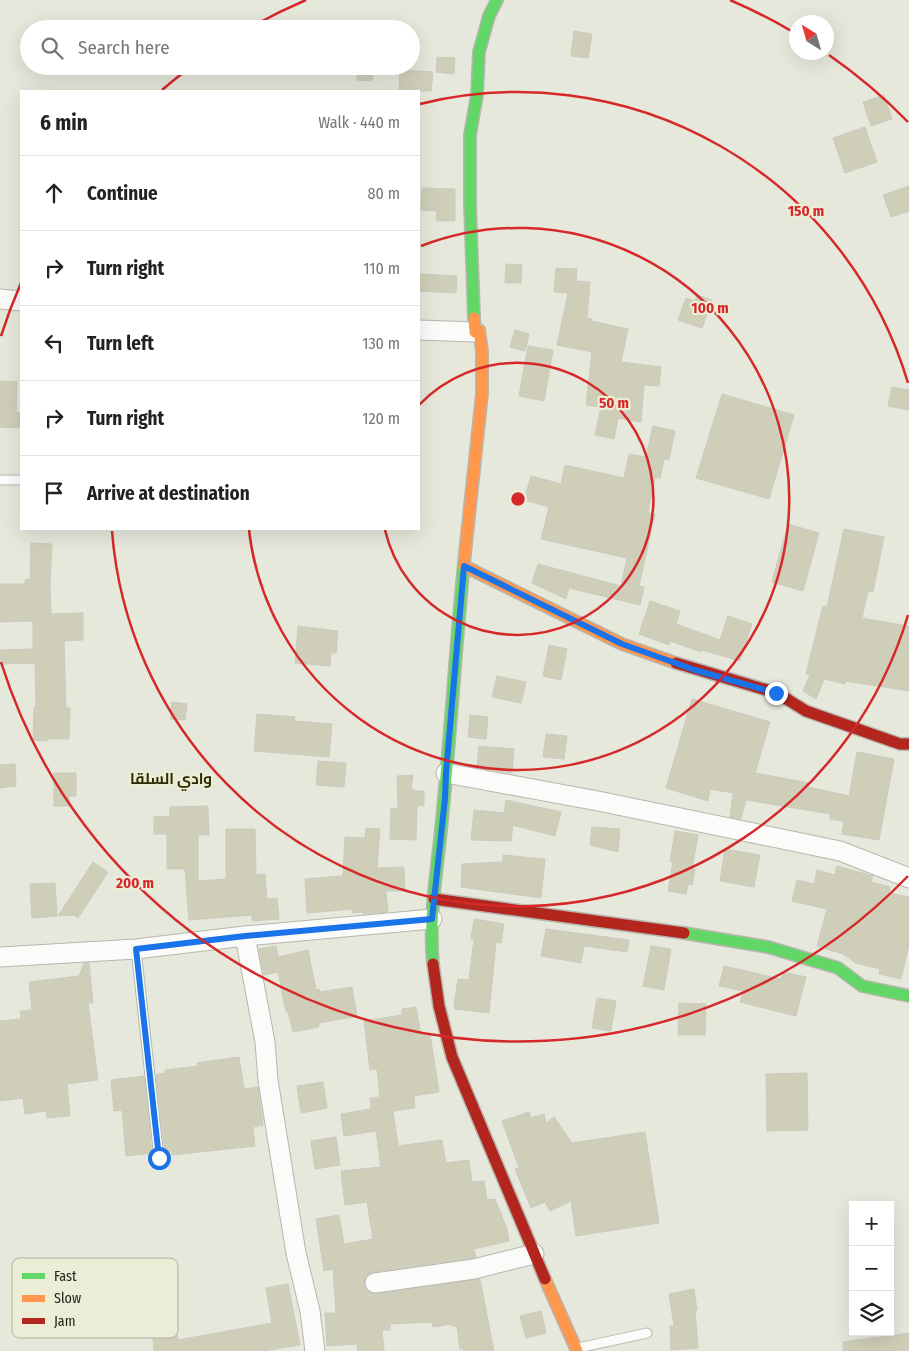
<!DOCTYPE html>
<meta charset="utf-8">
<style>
body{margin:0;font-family:"Fira Sans Condensed",Cairo,sans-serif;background:#f6f6f6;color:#222}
.controls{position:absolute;right:15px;bottom:15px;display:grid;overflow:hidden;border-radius:0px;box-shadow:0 5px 20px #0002}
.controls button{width:45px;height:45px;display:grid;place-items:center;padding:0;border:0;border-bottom:1px solid #e0e0e0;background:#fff;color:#222;font:25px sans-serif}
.compass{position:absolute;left:789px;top:15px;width:45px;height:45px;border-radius:50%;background:#fff;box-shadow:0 5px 20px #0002;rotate:323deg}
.stop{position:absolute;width:15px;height:15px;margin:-11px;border:4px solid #1a73e8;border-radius:50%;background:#fff}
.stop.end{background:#1a73e8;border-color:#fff;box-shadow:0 1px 5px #0008}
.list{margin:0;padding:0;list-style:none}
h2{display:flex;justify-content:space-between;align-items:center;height:65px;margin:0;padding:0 20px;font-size:21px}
h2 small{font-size:16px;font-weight:400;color:#767676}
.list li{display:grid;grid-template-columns:32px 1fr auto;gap:15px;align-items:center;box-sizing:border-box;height:75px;padding:0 20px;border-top:1px solid #e0e0e0}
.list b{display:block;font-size:19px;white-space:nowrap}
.list em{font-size:16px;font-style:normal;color:#767676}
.icon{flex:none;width:28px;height:28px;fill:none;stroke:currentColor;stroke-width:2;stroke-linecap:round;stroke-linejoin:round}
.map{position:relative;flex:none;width:909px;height:1351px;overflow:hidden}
.search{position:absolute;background:#fff;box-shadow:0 5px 20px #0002;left:20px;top:20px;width:400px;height:55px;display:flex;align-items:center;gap:12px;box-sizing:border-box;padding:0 18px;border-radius:28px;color:#767676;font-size:19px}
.panel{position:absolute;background:#fff;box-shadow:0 5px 20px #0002;left:20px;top:90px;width:400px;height:440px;border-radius:0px}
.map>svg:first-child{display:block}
.building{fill:#cfcfb9;stroke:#cacac1}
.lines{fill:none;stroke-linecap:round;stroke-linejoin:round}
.lane-casing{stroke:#b6b6ae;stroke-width:11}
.street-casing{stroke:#b6b6ae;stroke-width:21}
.fast-casing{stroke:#b6b6ae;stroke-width:14}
.slow-casing{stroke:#b6b6ae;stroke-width:14}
.jam-casing{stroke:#b6b6ae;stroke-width:14}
.lane{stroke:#fbfcfa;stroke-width:9}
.street{stroke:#fbfcfa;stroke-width:19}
.fast{stroke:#63d668;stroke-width:11}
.slow{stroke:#ff974d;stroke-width:11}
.jam{stroke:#b3261e;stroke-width:11}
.route{stroke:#1a73e8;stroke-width:6}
.ring{fill:none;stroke:#d62828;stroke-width:2.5}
.labels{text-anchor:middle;stroke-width:4.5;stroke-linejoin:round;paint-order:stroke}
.quarter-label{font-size:15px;font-weight:bold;fill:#2c2b01;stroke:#ecedd7}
.key{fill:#ecedd7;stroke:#b0b19f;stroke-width:1}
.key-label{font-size:14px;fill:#24241c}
.centre{fill:#d62828;stroke:#ecedd7;stroke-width:2.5}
.ring-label{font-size:15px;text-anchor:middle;font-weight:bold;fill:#d62828;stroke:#ecedd7;stroke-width:4.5;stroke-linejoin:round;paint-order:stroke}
</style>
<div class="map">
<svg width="909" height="1351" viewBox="0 0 909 1351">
<rect width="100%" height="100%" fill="#e7e8dc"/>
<g class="building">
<polygon points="574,31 592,34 588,58 571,56"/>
<polygon points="437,57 455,58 454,74 436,72"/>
<polygon points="358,66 373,66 372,81 357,80"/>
<polygon points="400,70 433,72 431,91 399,91"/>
<polygon points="884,95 892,119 871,126 863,102"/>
<polygon points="865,127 877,162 845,173 833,138"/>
<polygon points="909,186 909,211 891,217 883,195"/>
<polygon points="422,188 455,189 455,221 436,221 437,211 421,210"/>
<polygon points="506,264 522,265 521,283 505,283"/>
<polygon points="556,268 577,269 576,281 590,282 587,318 592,319 591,321 628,329 621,362 661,367 659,386 644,385 641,422 618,418 614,439 595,435 601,407 586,405 592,352 557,345 568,293 554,292"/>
<polygon points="419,274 457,276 456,293 419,291"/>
<polygon points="697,295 712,300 702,328 678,320 686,298 695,301"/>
<polygon points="515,330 529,334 525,351 510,347"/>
<polygon points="528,346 553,350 544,401 519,396"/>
<polygon points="0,381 17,382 16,412 20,413 19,428 0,427"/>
<polygon points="892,387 909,390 909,410 888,406"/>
<polygon points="722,394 794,415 769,499 696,478"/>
<polygon points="653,426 675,431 669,460 664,459 660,478 655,477 648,513 655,514 639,586 644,587 640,605 569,588 566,599 532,583 538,564 621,586 627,558 541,539 549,507 524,500 531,476 561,484 565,465 624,478 629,454 646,457"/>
<polygon points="788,524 819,533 803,591 772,582"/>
<polygon points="844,529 884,537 873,592 868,591 862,618 909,626 909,691 846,681 845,684 824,679 816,699 803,691 810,675 806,674 823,606 827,607"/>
<polygon points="31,543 52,544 50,584 51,614 83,613 83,640 64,641 66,708 70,708 69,739 47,739 47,741 33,740 34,707 36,707 35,663 0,664 0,650 33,649 33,621 0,622 0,584 25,584 25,580 30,579"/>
<polygon points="650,601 680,611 676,624 720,640 728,616 752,624 740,661 702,650 702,652 670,641 669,645 639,634"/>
<polygon points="298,626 338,631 336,653 331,653 330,666 295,663"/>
<polygon points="549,645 567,649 561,680 543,676"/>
<polygon points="497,676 526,682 521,703 492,697"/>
<polygon points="692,699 770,722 755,773 809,783 808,787 849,796 857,752 894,759 879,840 842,834 844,821 830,819 830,814 746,800 741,819 730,817 733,793 710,789 708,801 666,788"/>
<polygon points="172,702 187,704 185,720 171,719"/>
<polygon points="257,714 295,717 294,721 332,724 329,757 254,751"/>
<polygon points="470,715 488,717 486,739 468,737"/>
<polygon points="546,734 567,736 564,759 543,757"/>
<polygon points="479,746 514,749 512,773 477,767"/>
<polygon points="318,761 346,763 344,787 316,785"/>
<polygon points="15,764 16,786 0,788 0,765"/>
<polygon points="54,773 76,773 76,796 69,796 69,806 54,806"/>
<polygon points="413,775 411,789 414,789 414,791 424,791 424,805 417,806 416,840 390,839 391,808 398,809 397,776"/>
<polygon points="506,800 561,812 555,836 513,825 511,841 471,840 474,810 504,813"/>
<polygon points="208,806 209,835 198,835 198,881 226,879 226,829 255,829 256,875 265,874 267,899 277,898 279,919 252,921 252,915 189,920 185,869 167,869 167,834 154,834 154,817 170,816 170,807"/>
<polygon points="592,827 620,829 618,852 590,845"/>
<polygon points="366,828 380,829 377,868 404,867 405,891 386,891 388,912 363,914 363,912 353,913 352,909 307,913 305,879 343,876 345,837 365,838"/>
<polygon points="675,831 698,835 692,869 695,869 692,885 688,884 686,894 668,891 673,862 670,862"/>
<polygon points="725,849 760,855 754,887 720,881"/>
<polygon points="503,855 545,859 541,898 461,887 462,864 503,862"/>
<polygon points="93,862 108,872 78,918 74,915 58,916"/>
<polygon points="837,866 873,876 871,882 890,887 889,893 909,897 909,945 901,979 879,974 880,969 856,963 843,954 817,946 827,909 792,901 797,880 814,884 817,870 835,875"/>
<polygon points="55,883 57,916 32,918 30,884"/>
<polygon points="474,919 504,924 501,943 496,942 489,1013 455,1009 454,1005 458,979 469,980 474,939 471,939"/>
<polygon points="546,929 629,940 627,952 584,946 581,963 541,956"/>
<polygon points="276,946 278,957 308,950 316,990 319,989 320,992 352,987 357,1016 319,1023 319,1027 293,1032 288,1012 286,1012 278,972 264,975 259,949"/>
<polygon points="651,946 671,949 664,990 643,986"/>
<polygon points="84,963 89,963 93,1003 88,1003 98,1080 67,1084 70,1116 47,1118 46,1111 25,1114 23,1098 0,1101 0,1021 21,1019 20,1011 32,1010 29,982 79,976"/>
<polygon points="724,966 781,979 783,972 806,977 796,1016 740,1002 744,991 719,986"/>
<polygon points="597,998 616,1001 611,1031 592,1028"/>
<polygon points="679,1003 706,1004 705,1035 678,1035"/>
<polygon points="416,1007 421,1035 430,1034 439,1092 414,1096 415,1108 393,1111 398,1146 442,1140 446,1163 469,1160 472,1182 484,1181 487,1200 495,1199 507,1229 509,1241 474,1249 476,1257 472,1258 373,1272 368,1274 365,1278 364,1285 366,1290 370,1293 377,1294 480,1279 494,1351 464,1351 463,1349 460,1349 457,1326 452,1326 451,1324 433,1327 432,1322 390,1324 390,1330 382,1330 384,1351 358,1351 357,1344 327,1346 325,1313 336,1313 333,1269 324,1271 316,1219 339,1215 344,1244 373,1239 367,1202 345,1205 341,1171 381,1167 376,1131 344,1136 341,1114 371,1109 370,1098 380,1097 377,1069 370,1070 364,1021 402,1015 402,1009"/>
<polygon points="239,1057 244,1089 258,1087 263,1125 253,1127 255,1146 172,1155 172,1151 165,1152 156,1075 165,1073 165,1070 198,1066 197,1063"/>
<polygon points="807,1073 808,1130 767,1131 766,1074"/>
<polygon points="144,1076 152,1153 126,1156 122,1110 114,1111 111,1080"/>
<polygon points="323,1082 327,1108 301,1113 297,1086"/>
<polygon points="529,1112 531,1118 544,1114 546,1123 554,1117 572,1143 645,1132 659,1223 576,1236 571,1201 550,1211 545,1202 531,1208 515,1169 519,1168 502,1121"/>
<polygon points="336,1137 340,1165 315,1169 311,1141"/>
<polygon points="288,1284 300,1345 263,1351 154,1351 153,1338 177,1335 178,1340 272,1323 266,1288"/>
<polygon points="694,1289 697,1310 695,1311 698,1348 671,1350 670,1326 674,1326 669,1294"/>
<polygon points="541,1311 546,1333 526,1338 520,1316"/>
<polygon points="909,1333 909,1351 843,1351 843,1342"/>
</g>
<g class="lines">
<g class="lane-casing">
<g id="lane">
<polyline points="0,480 21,480"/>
<polyline points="136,949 159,1158"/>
<polyline points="578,1348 647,1333"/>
</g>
</g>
<g class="street-casing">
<g id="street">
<polyline points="0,299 21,301"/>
<polyline points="419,330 475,332"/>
<polyline points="446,773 598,801 840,851 909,878"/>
<polyline points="245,936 265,1042 268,1080 296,1253 310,1311 315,1351"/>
<polyline points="0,957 136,949 245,936 432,919"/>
<polyline points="375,1283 474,1269 534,1254"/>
</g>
</g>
<g class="fast-casing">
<g id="fast">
<polyline points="474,318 470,204 470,135 477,95 479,52 489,16 497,0"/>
<polyline points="684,933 768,947 838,968 862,986 909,996"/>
<path d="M433 964C428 912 439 860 443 809 451 727 456 644 464 563"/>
</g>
</g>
<g class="slow-casing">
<g id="slow">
<polyline points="464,563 482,394 482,351 479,330 475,332 474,318"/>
<polyline points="464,566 622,644 676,663"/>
<polyline points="545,1279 577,1351"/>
</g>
</g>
<g class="jam-casing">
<g id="jam">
<polyline points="676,663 777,693 806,711 900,744 909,744"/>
<polyline points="434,899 684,933"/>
<polyline points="433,964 439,1006 452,1057 545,1279"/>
</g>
</g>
<use href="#lane" class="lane"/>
<use href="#street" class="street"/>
<use href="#fast" class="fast"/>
<use href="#slow" class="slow"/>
<use href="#jam" class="jam"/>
</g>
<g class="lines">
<polyline class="route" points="159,1158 136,949 245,936 432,919 445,798 446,773 464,566 622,644 695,670 776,693"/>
</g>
<g class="ring">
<path d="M419 405A136 136 0 1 1 385 530"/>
<path d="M421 246A271 271 0 1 1 249 530"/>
<path d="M908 615A407 407 0 0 1 112 531M420 104A407 407 0 0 1 908 383"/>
<path d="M908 876A542 542 0 0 1 1 662M1 336A542 542 0 0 1 21 283M162 90A542 542 0 0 1 188 69M251 27A542 542 0 0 1 306 0M730 0A542 542 0 0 1 793 32M829 55A542 542 0 0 1 908 122"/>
</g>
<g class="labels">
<g class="quarter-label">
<text x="171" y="784">وادي السلقا</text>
</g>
</g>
<rect x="12" y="1258" width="166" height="80" rx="8" class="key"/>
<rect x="22" y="1273" width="23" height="6" fill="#63d668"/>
<rect x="22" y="1295" width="23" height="7" fill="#ff974d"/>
<rect x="22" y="1318" width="23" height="6" fill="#b3261e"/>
<g class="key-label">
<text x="54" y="1281">Fast</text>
<text x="54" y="1303">Slow</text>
<text x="54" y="1326">Jam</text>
</g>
<circle cx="518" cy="499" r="8" class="centre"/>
<g class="ring-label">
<text x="806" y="216">150 m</text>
<text x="710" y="313">100 m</text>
<text x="614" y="408">50 m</text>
<text x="135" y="888">200 m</text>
</g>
</svg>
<div class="controls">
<button>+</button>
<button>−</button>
<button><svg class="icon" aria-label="layers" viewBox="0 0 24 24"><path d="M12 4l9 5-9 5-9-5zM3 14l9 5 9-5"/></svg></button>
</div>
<svg class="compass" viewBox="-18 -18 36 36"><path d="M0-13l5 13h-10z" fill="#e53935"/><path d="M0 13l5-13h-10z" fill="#767676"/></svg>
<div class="stop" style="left:159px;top:1158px"></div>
<div class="stop end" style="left:776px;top:693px"></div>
<div class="search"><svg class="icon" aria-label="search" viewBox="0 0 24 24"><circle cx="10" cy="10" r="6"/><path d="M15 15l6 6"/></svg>Search here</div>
<section class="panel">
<h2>6 min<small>Walk · 440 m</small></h2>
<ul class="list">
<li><svg class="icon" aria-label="ahead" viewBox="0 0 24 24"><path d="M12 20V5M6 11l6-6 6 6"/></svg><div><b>Continue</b></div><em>80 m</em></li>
<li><svg class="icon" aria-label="right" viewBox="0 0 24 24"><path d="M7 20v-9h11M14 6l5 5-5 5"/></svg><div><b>Turn right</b></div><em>110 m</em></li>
<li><svg class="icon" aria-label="left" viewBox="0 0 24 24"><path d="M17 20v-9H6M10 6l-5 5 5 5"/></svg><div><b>Turn left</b></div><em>130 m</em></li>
<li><svg class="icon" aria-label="right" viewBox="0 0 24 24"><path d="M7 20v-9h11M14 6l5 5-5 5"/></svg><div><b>Turn right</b></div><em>120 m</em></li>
<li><svg class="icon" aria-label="arrive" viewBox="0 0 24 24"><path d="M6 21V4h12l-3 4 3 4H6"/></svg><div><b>Arrive at destination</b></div></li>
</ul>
</section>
</div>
